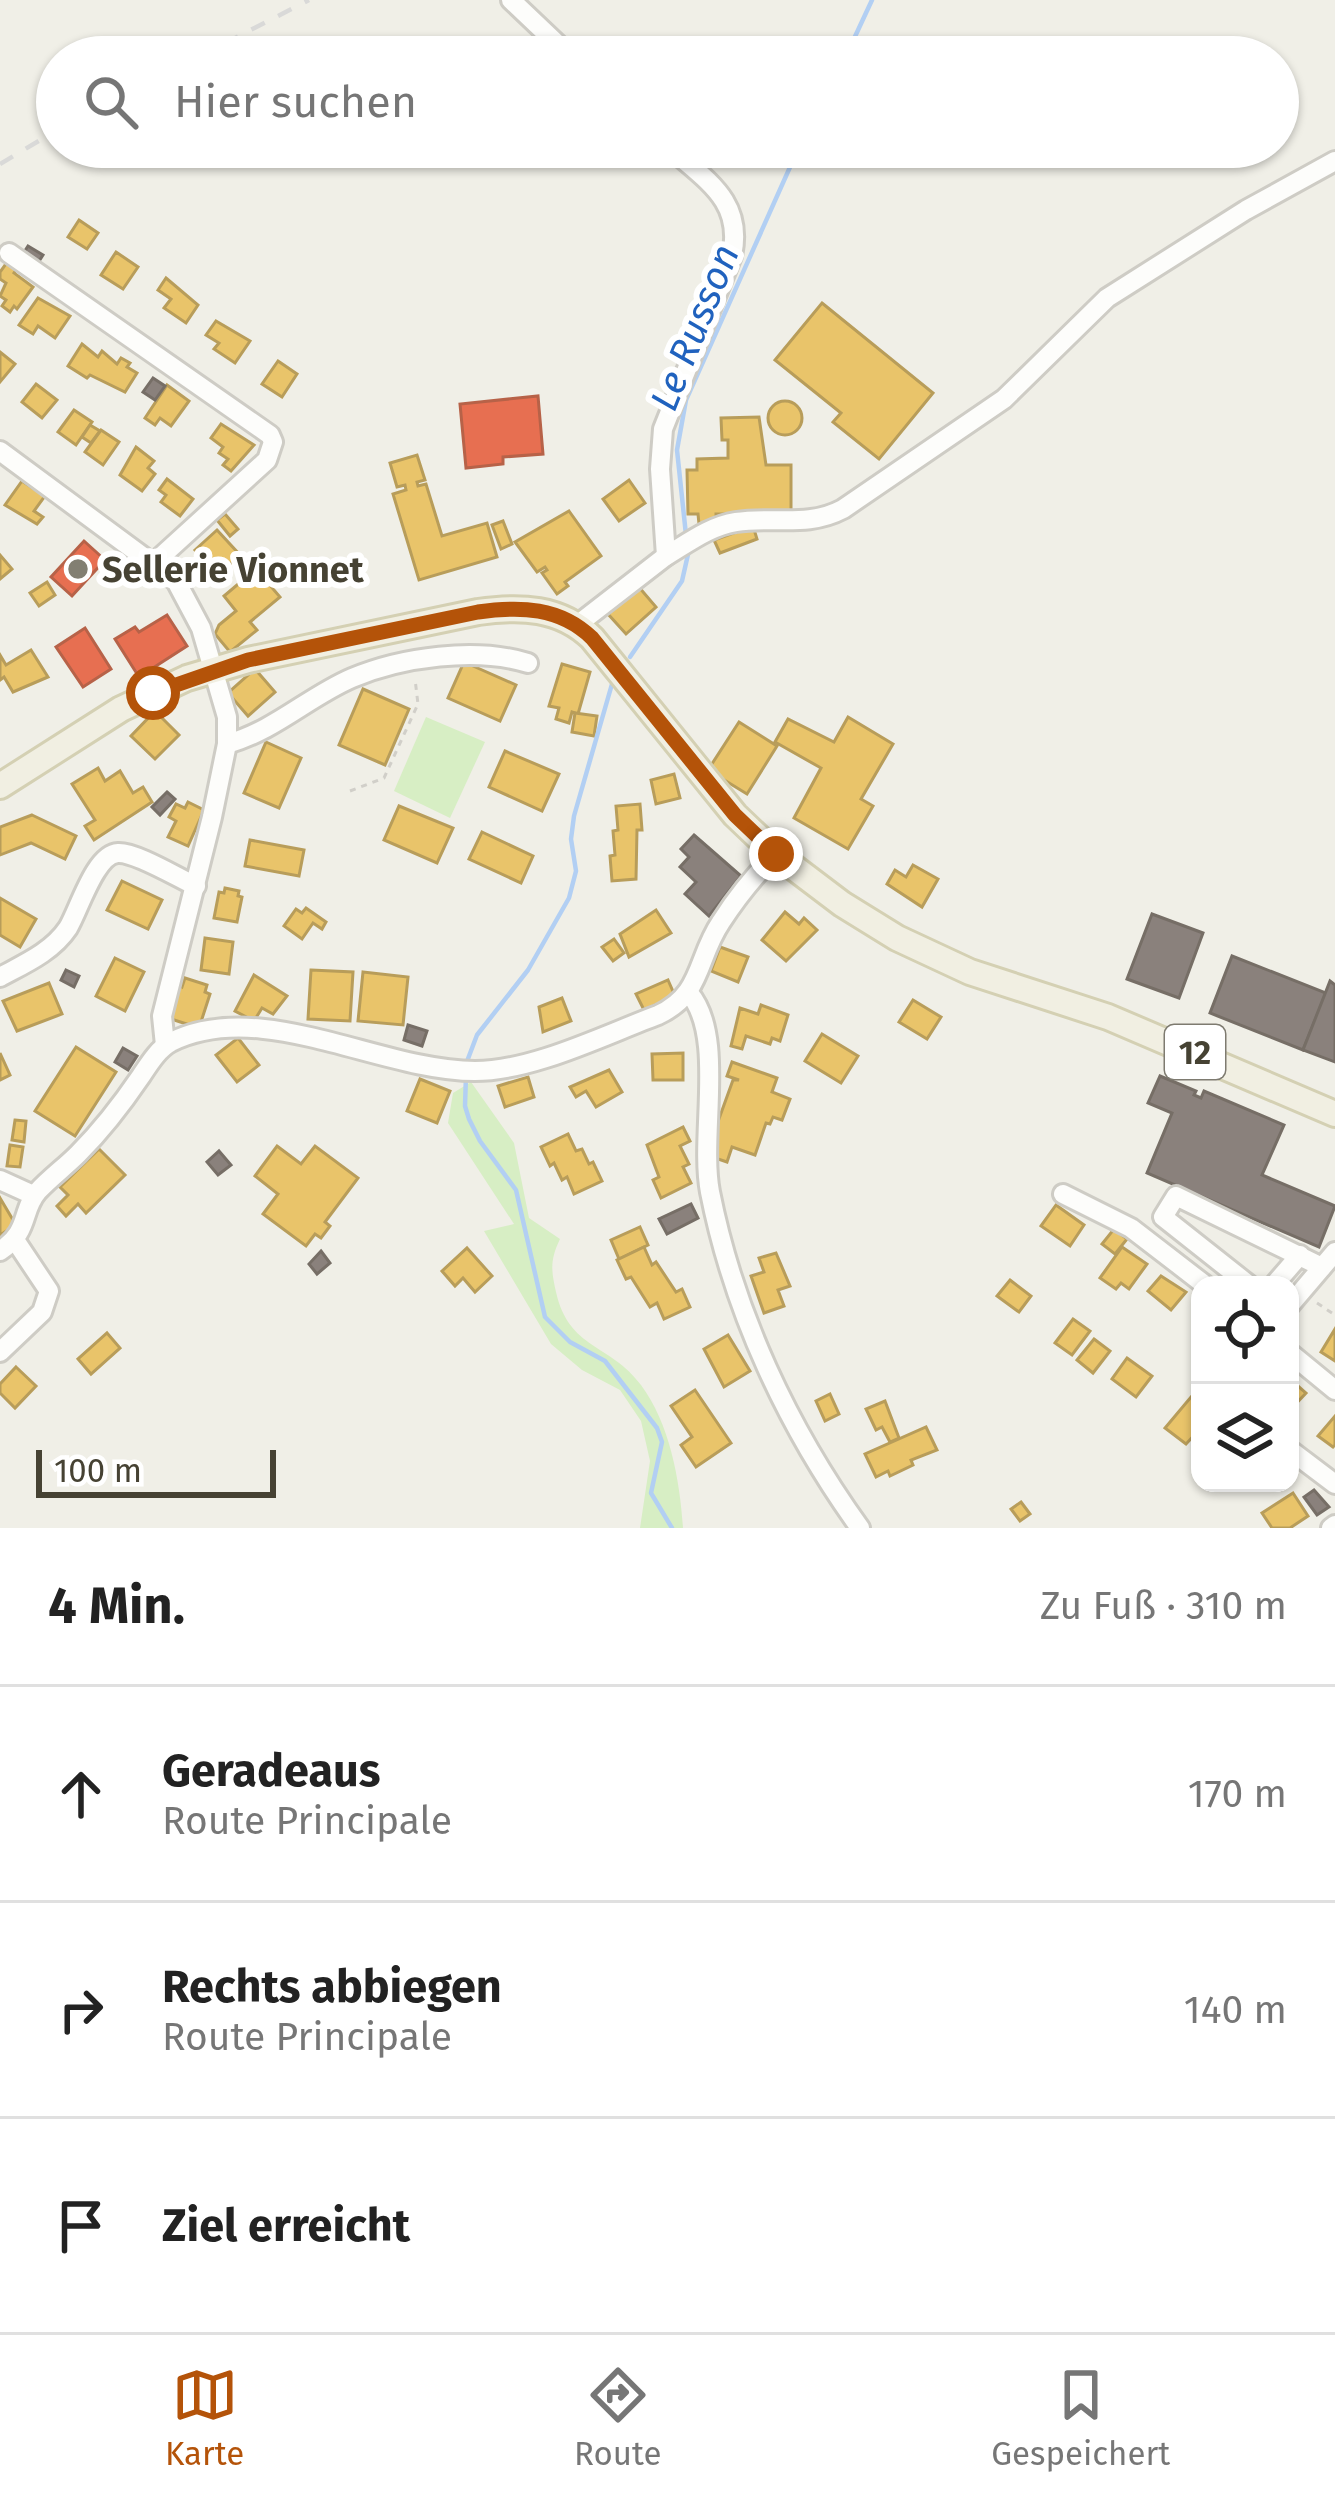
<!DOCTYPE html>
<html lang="de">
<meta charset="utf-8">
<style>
body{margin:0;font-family:"Fira Sans",sans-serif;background:#f6f6f6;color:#222}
.controls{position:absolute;right:36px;bottom:36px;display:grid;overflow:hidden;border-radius:24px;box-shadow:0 3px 9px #0004}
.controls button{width:108px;height:108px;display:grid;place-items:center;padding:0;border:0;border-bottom:3px solid #e0e0e0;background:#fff;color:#222;font:60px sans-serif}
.scale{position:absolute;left:36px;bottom:30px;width:240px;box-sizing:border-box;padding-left:12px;border:6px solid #464233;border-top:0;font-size:33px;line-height:42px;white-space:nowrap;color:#464233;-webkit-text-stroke:9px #fff;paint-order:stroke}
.stop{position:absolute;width:36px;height:36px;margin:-27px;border:9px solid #b45309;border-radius:50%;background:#fff}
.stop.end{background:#b45309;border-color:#fff;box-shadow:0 3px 12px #0008}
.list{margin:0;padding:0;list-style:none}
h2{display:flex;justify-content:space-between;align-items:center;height:156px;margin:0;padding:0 48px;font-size:51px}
h2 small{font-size:39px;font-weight:400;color:#767676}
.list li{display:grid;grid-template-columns:78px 1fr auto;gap:36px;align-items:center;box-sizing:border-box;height:216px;padding:0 48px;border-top:3px solid #e0e0e0}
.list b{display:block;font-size:45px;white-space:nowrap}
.list p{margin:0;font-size:39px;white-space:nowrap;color:#767676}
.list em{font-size:39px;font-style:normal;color:#767676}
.icon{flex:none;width:66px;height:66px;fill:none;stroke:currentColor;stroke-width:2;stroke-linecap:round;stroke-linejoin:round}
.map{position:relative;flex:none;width:1335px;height:1528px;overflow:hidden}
.search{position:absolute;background:#fff;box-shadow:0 3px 9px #0004;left:36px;right:36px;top:36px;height:132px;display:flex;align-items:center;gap:30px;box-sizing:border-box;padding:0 42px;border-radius:66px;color:#767676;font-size:45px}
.sheet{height:804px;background:#fff}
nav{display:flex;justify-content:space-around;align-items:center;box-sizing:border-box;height:168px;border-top:3px solid #e0e0e0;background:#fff;font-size:33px;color:#767676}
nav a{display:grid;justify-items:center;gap:6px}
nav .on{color:#b45309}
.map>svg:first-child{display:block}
.green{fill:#d7eec4}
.homes{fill:#e9c46a;stroke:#b89d5a;stroke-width:3}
.shops{fill:#e76f51;stroke:#b76248;stroke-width:3}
.industry{fill:#8a817c;stroke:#766e66;stroke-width:3}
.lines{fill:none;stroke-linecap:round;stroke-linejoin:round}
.stream{stroke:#b2cff3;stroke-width:4.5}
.minor-casing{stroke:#ceccc5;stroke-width:24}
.major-casing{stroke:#d4d0b3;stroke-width:30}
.path{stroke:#d1cfc9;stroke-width:3;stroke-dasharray:6 6;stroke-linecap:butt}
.minor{stroke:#fdfdfb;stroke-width:18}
.major{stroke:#f1efe2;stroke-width:24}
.rail{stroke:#d9d9d8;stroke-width:4.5;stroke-dasharray:15 15;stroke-linecap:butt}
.route{stroke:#b45309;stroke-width:15}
.poi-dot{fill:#827f72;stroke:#fff;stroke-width:4.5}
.labels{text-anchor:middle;stroke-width:12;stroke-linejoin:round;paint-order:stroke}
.shield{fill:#fff;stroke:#7e7b70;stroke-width:3}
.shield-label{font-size:33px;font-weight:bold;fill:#464233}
.poi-label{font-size:36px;font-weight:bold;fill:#464233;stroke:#fff;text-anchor:start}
.water-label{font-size:39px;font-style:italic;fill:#2062be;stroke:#fff}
</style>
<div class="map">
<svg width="1335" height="1528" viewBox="0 0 1335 1528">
<rect width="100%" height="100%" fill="#f0efe7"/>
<g class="green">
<polygon points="426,717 485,742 450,818 394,791"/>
<path d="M471 1082 514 1143 529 1218 560 1239C550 1260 551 1270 556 1292 569 1350 610 1343 641 1385 670 1424 680 1481 683 1528H640L650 1461 641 1421 620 1390 582 1370 551 1344 484 1231 514 1224 448 1123 453 1093Z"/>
</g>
<g class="homes">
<polygon points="79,220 98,233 87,249 68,237"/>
<polygon points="116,252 138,267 123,289 101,275"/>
<polygon points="8,261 18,267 14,273 33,287 17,309 14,306 10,312 2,306 6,300 0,296 6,283 0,279 0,272"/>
<polygon points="166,278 198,305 186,323 164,308 171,299 158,290"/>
<polygon points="38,298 70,316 55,338 38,326 33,334 19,325"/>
<polygon points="822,303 933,393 879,459 833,422 841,413 775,360"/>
<polygon points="216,321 250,341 235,363 214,349 219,343 206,335"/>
<polygon points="82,344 98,357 102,351 117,364 121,358 130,363 127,367 137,373 125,392 90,375 87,378 68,366"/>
<polygon points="0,352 15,364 0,382"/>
<polygon points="278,361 297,374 282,397 262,384"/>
<polygon points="36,384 57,400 42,418 22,402"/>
<polygon points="167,385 189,401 171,426 160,418 155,425 145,418"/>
<circle cx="785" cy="418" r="17"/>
<polygon points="74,410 92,422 76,445 58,432"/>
<polygon points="759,417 766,465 791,465 791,514 716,514 716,523 699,524 698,514 688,514 687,470 697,470 697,459 728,458 728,440 722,440 721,418"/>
<polygon points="221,424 254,445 231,471 223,465 228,459 219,453 223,447 211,438"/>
<polygon points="90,425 100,431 91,443 82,437"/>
<polygon points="101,430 119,442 103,465 85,452"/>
<polygon points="136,447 154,461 148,468 155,474 142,491 120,475"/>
<polygon points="417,455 425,480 417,482 418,486 426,484 442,536 487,523 497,557 419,580 393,494 406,490 405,485 397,487 390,463"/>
<polygon points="167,479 193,499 180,516 161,502 166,495 159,490"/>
<polygon points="629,480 645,503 619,521 603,499"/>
<polygon points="22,481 45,496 34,511 43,517 37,524 5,505"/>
<polygon points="569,511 601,556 565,582 568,586 557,594 542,573 547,570 545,567 537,572 515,542"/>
<polygon points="225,514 238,529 230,536 217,520"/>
<polygon points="503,521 512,544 501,549 492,525"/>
<polygon points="753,526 757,539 720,553 714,540"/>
<polygon points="217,530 240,555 218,575 195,550"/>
<polygon points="0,555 12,569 0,579"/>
<polygon points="256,569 280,597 250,622 257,630 230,652 215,634 219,625 236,611 224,596"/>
<polygon points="47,582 55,595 39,606 30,593"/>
<polygon points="638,586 656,607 626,634 608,614"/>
<polygon points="31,650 48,677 13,692 4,677 0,680 0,655 6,665"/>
<polygon points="464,662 516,685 500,721 448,698"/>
<polygon points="562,664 590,672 578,714 572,712 569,723 556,719 559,708 549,706"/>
<polygon points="255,669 275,692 248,716 228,693"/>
<polygon points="363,689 409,709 385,765 339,745"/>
<polygon points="155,711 179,735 155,759 131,736"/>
<polygon points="575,713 597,716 594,736 572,732"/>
<polygon points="848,717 893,744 861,799 873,806 848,849 794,818 821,768 775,742 788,719 834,742"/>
<polygon points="739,722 777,746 747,794 708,770"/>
<polygon points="266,742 301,758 279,808 244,793"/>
<polygon points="505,751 559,774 542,811 489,787"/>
<polygon points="98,768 105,781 120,771 133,793 143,787 152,802 94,840 85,826 95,820 72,784"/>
<polygon points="674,774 680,798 656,804 651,780"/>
<polygon points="188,802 204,810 188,846 168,837 176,821 169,817 176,804 185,808"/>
<polygon points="640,804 642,830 637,830 636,879 612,881 610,856 615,855 613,831 618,830 616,806"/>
<polygon points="399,806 453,828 437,863 384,840"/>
<polygon points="32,815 76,836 65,859 31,843 0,855 0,827"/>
<polygon points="482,832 533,856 521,883 469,859"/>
<polygon points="250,840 304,850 299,876 245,866"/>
<polygon points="913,865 938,879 922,907 887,884 895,870 906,877"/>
<polygon points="122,881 162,900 148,929 107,910"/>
<polygon points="225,888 239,891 238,896 242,897 237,922 214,918 219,892 224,893"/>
<polygon points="0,898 36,919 20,947 0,935"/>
<polygon points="306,908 326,922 322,929 313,923 302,939 284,926 296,909 302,913"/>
<polygon points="656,910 671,933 629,957 620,934"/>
<polygon points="785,912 799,924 804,918 817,930 786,961 762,940"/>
<polygon points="205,938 233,942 229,974 201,970"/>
<polygon points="614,939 624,953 613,961 602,947"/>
<polygon points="720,947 748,957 738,982 711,971"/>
<polygon points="115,958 144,972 125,1011 96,996"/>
<polygon points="311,970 353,972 350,1021 308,1019"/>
<polygon points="363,972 408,977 403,1025 358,1021"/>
<polygon points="254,975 287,996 273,1014 262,1008 254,1021 235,1011"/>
<polygon points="185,978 207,985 205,992 210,994 199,1028 168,1018 179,985 182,987"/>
<polygon points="668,980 675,996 644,1010 636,994"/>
<polygon points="49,983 62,1014 17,1031 3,1001"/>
<polygon points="562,998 571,1021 543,1032 539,1007"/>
<polygon points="913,1000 941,1017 927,1039 899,1022"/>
<polygon points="761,1005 788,1015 780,1041 772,1038 770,1044 746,1036 742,1049 731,1046 740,1008 758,1014"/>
<polygon points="822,1034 858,1056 841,1083 805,1061"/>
<polygon points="238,1038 259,1065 237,1082 216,1055"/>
<polygon points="76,1047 116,1072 75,1136 35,1111"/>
<polygon points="0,1053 10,1075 0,1080"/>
<polygon points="683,1053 683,1080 653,1080 652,1054"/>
<polygon points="732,1062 777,1078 772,1092 790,1099 782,1120 773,1117 770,1124 766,1123 755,1155 732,1147 727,1162 712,1157 711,1141 733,1080 739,1080 727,1076"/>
<polygon points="609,1070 622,1092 596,1107 586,1091 576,1097 570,1087"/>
<polygon points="528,1077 534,1097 505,1107 498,1086"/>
<polygon points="420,1079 450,1091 437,1123 407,1111"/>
<polygon points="15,1120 26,1121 24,1142 12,1140"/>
<polygon points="683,1127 690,1141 680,1146 689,1164 683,1167 691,1183 661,1198 653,1180 659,1177 647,1145"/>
<polygon points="568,1134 576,1151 582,1149 589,1164 593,1162 602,1181 574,1194 567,1177 562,1180 554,1163 550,1166 541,1147"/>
<polygon points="10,1145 23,1147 20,1167 7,1166"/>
<polygon points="277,1146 301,1164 315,1146 358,1178 325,1222 330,1226 321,1238 315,1234 306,1246 263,1214 278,1194 255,1176"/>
<polygon points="99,1149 125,1175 86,1213 78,1204 66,1216 57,1206 68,1195 60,1187"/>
<polygon points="0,1198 16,1225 0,1235"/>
<polygon points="1056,1205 1084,1225 1070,1246 1041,1226"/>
<polygon points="640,1227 648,1245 619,1259 611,1240"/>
<polygon points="1114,1229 1127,1239 1115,1254 1102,1244"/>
<polygon points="644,1247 652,1265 656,1262 676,1292 682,1289 690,1307 664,1319 657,1303 650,1307 631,1277 626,1279 617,1260"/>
<polygon points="1122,1247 1147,1264 1129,1289 1121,1283 1116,1289 1100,1278"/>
<polygon points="467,1248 492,1276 475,1292 463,1278 455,1286 442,1271"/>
<polygon points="776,1253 790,1286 778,1290 784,1306 764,1313 751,1276 764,1272 759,1258"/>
<polygon points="1161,1276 1186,1292 1171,1310 1148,1291"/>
<polygon points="1010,1280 1031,1296 1019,1312 997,1296"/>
<polygon points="1073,1319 1090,1331 1072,1355 1055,1343"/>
<polygon points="1335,1329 1335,1361 1321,1352"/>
<polygon points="107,1333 120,1348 91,1374 78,1359"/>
<polygon points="728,1335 750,1371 724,1387 704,1349"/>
<polygon points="1094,1339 1110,1351 1093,1373 1077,1360"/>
<polygon points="1127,1358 1152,1376 1136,1397 1112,1379"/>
<polygon points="16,1367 36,1386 15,1408 0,1393 0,1384"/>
<polygon points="1290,1379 1306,1393 1290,1410"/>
<polygon points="695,1390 731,1443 696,1467 681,1445 692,1437 671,1406"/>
<polygon points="830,1394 839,1414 825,1421 816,1401"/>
<polygon points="1191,1397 1200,1404 1200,1429 1186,1444 1165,1428"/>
<polygon points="885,1401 899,1438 890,1442 882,1427 876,1430 866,1409"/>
<polygon points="1335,1416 1335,1445 1333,1447 1318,1436"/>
<polygon points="926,1427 937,1450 911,1460 913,1465 890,1476 888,1471 876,1477 865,1454"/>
<polygon points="1293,1493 1308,1516 1290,1528 1272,1528 1262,1513"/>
<polygon points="1021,1502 1030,1514 1020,1521 1011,1509"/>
</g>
<g class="shops">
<polygon points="538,396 543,454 503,457 503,464 466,468 460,404"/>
<polygon points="84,541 105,560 72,596 51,577"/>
<polygon points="167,615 187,646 139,677 115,639 135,627 139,632"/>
<polygon points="85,628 111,669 83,687 56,647"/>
</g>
<g class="industry">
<polygon points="28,246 43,255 36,266 21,257"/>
<polygon points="153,378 165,386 155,400 143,392"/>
<polygon points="167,792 175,799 160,815 152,807"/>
<polygon points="694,835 741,876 709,916 685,894 696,882 680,867 689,857 681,849"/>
<polygon points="1152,914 1203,933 1179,998 1127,979"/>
<polygon points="1232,956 1326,993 1303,1050 1210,1013"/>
<polygon points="66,970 79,976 74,987 61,980"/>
<polygon points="1330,981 1335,985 1335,1062 1303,1050"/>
<polygon points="408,1025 427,1031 422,1046 404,1040"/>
<polygon points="123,1048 137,1056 128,1070 115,1062"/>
<polygon points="1160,1076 1196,1091 1194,1095 1201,1098 1204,1091 1284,1125 1262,1175 1335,1206 1319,1247 1147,1173 1172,1113 1148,1103"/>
<polygon points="219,1151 231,1165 218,1175 207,1162"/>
<polygon points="691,1204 698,1218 667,1234 659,1219"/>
<polygon points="321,1251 330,1263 317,1274 309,1264"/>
<polygon points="1314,1490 1329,1507 1317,1515 1304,1497"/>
</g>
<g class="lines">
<g class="stream">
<polyline points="841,57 852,43 872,0"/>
<polyline points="686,535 677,450 686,400 799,147"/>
<polyline points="630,657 682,581 689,550"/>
<polyline points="466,1064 477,1035 528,970 569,898 576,871 571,839 574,816 612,684"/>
<polyline points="466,1075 465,1106 469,1119 480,1141 516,1190 545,1317 570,1342 605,1361 657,1428 662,1442 651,1493 672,1528"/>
</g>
<g class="minor-casing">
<g id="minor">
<polyline points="511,0 571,57"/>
<polyline points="9,253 270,435 273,442 267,460 154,563"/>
<polyline points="0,451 176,581 201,628 227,717 227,744 212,817 162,1016 165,1045"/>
<path d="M666 556C688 543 710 526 736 522 774 516 807 528 843 509L1004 399 1107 298 1246 210 1335 161"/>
<path d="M577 625 666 556 660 469 663 429 732 256C744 200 705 180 669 147"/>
<path d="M227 744C276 730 308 697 352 678 402 657 476 647 528 663"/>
<path d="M0 977C24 964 52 952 68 928 79 910 95 854 118 853 136 852 178 878 196 886"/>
<path d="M689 993C726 1036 699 1134 710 1192 734 1313 788 1428 860 1528"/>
<polyline points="0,1180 33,1195"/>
<polyline points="1063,1194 1131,1228 1205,1285"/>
<path d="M0 1251C31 1230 20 1212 38 1191 50 1178 65 1167 78 1154 102 1130 122 1104 141 1076 149 1064 158 1049 171 1042 261 997 380 1071 475 1071 533 1071 604 1035 658 1015 703 994 696 959 721 922 737 897 755 875 776 854"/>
<polyline points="1249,1285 1163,1217 1176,1196 1322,1267"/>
<polyline points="1274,1285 1300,1255"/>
<polyline points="1290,1305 1335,1252"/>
<polyline points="0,1352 42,1312 49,1291 15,1240"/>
<polyline points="1290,1353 1335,1390"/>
<polyline points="1290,1450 1335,1484"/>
<polyline points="1331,1528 1335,1525"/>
</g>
</g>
<g class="major-casing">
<path id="major" d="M0 786 121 709 187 678 248 660 478 612C520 606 560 607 592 638L735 815 776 854 842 904 897 938 970 972 1108 1017 1335 1114"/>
</g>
<g class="path">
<polyline points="350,791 384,778 418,704 415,679"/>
<polyline points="1317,1303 1335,1315"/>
</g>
<use href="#minor" class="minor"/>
<use href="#major" class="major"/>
<g class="rail">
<polyline points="198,57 309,0"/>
<polyline points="0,164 57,130"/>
</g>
</g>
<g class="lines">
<path class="route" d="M153 693 248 660 478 612C520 606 560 607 592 638L735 815 776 854"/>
</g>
<circle class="poi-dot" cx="78" cy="569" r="12"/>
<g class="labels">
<rect class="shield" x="1165" y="1025" width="60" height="54" rx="9"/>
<g class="shield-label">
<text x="1195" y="1064">12</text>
</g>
<g class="poi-label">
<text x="102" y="582">Sellerie Vionnet</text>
</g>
<g class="water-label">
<text transform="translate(694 327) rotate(-68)" y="14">Le Russon</text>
</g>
</g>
</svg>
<div class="controls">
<button><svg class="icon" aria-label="locate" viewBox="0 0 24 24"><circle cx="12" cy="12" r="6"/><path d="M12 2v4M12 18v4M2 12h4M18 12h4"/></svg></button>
<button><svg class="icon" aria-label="layers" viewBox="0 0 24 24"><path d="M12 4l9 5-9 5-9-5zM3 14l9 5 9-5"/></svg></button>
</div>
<div class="scale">100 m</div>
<div class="stop" style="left:153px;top:693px"></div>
<div class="stop end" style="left:776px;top:854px"></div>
<div class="search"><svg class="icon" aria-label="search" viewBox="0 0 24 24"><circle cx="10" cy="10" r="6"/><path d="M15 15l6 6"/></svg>Hier suchen</div>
</div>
<section class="sheet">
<h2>4 Min.<small>Zu Fuß · 310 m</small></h2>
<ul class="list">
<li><svg class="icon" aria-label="ahead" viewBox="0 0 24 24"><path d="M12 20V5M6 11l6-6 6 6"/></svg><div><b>Geradeaus</b><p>Route Principale</p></div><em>170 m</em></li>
<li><svg class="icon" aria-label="right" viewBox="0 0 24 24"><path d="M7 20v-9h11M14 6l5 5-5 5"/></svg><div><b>Rechts abbiegen</b><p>Route Principale</p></div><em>140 m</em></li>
<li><svg class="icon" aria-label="arrive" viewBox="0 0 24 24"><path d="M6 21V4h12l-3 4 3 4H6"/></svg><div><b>Ziel erreicht</b></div></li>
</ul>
</section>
<nav>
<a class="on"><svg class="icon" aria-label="map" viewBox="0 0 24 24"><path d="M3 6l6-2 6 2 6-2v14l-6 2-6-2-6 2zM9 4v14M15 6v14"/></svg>Karte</a>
<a><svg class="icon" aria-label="directions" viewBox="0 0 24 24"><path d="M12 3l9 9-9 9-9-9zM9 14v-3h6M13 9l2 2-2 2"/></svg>Route</a>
<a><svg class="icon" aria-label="saved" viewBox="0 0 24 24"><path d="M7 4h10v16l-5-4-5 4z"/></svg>Gespeichert</a>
</nav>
